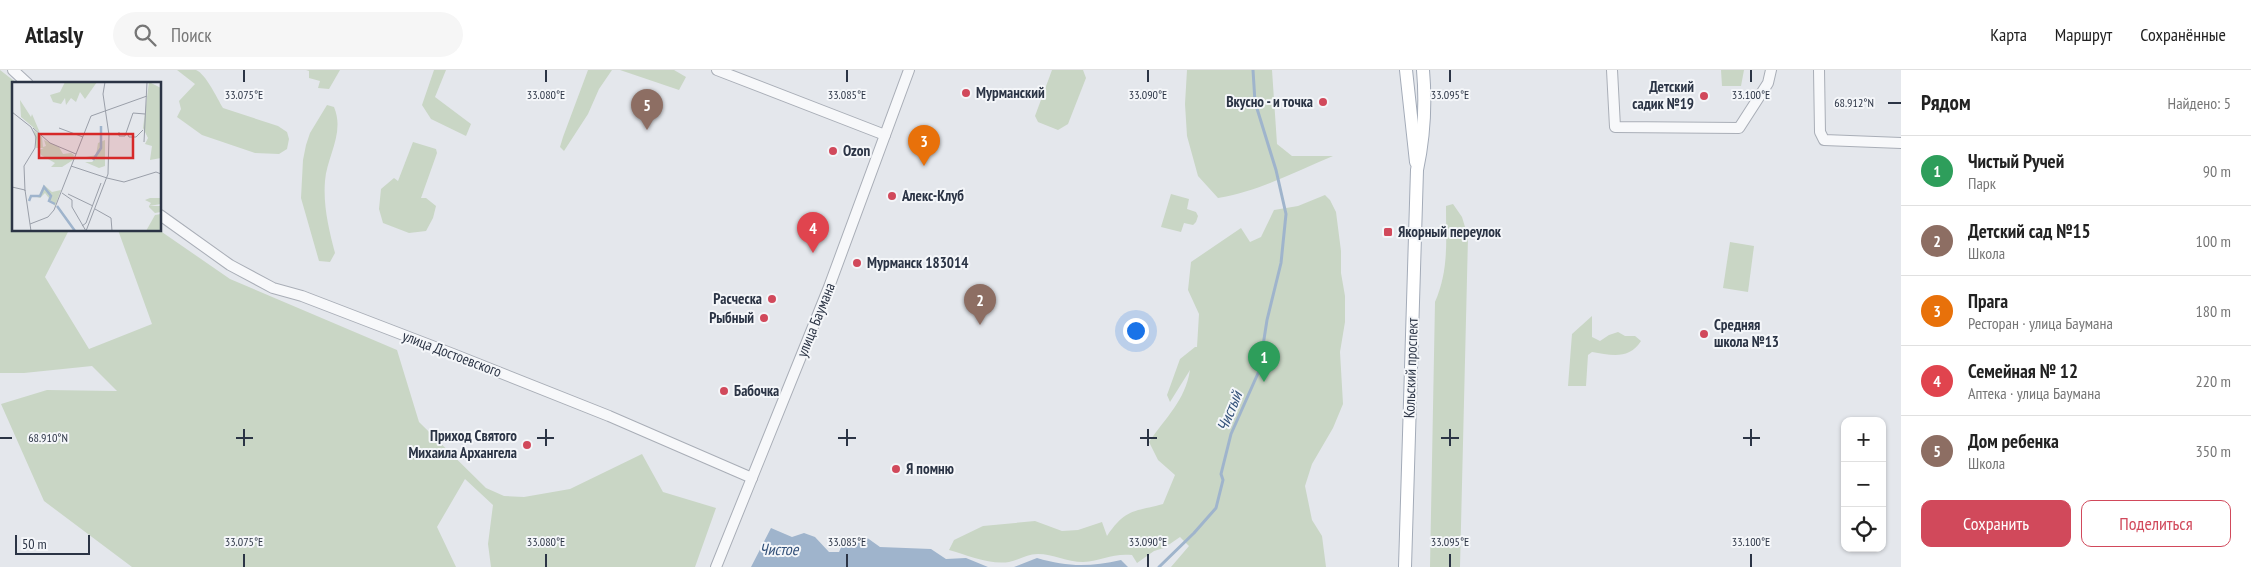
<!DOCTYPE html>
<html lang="ru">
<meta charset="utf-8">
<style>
body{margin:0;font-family:"PT Sans Narrow",sans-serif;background:#f6f6f6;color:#222}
.controls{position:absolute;right:15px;bottom:15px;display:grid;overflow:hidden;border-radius:10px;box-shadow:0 1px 4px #0004}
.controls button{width:45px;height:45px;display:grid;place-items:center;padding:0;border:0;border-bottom:1px solid #e0e0e0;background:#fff;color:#222;font:25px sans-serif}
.scale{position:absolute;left:15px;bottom:12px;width:75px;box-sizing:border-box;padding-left:5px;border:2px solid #2b3445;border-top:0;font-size:14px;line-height:18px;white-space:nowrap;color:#2b3445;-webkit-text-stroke:4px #f4f6f9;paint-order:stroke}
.you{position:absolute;left:1135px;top:260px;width:18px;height:18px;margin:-12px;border:4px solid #fff;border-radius:50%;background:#1a73e8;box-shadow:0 0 0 8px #1a73e833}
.badge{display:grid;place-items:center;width:32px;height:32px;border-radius:50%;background:#d1495b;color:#fff;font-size:16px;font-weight:700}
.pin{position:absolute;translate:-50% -41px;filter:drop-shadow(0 1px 2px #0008)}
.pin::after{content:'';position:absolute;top:26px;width:18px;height:15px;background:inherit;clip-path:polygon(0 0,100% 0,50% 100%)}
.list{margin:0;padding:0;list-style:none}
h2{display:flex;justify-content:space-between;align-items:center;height:65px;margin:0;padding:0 20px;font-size:21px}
h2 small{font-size:16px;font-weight:400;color:#767676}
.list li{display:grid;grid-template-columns:32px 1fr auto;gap:15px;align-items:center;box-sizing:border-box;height:70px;padding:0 20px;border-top:1px solid #e0e0e0}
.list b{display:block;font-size:19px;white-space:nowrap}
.list p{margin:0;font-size:16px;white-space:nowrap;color:#767676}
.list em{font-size:16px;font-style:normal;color:#767676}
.actions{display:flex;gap:10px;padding:15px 20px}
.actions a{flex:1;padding:11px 0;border:1px solid #d1495b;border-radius:10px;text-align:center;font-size:18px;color:#d1495b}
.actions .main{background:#d1495b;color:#fff}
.icon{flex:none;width:28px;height:28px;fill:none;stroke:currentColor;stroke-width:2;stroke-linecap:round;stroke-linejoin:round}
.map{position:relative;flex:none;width:1901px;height:497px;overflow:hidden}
header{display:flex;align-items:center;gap:30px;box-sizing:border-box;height:70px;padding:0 25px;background:#fff;border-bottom:1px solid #e0e0e0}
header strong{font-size:24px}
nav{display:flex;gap:28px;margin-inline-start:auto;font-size:18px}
.search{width:350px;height:45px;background:#f6f6f6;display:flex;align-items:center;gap:12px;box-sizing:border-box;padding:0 18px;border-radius:28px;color:#767676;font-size:19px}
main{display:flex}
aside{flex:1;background:#fff}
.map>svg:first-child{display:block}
.green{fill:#c9d6c5}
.water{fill:#9fb4cc}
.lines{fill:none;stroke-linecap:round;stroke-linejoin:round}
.stream{stroke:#9fb4cc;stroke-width:3}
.minor-casing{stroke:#a9aeb7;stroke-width:12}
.major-casing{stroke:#a3abb8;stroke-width:14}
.minor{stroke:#f7f8fa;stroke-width:10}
.major{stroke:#fff;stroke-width:12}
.ticks{fill:none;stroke:#2b3445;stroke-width:2}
.poi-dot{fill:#d1495b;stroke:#f4f6f9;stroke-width:2}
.labels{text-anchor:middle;stroke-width:4;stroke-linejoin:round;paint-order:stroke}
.poi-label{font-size:15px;font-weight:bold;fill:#2b3445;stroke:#f4f6f9;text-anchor:start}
.street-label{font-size:15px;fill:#2b3445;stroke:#f4f6f9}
.water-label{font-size:16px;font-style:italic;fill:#34527a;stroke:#f4f6f9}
.inset-river{fill:none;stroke:#9fb4cc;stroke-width:2.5}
.inset-road{fill:none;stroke:#9a9fa9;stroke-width:1}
.view{fill:#d62828;fill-opacity:0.15;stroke:#d62828;stroke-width:2.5}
.inset-edge{fill:none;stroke:#2b3445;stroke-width:2.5}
.ticks-label{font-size:12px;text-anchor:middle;fill:#2b3445;stroke:#f4f6f9;stroke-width:4;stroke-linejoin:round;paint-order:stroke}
</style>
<header>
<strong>Atlasly</strong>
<div class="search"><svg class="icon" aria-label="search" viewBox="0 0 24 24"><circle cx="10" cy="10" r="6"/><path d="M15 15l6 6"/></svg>Поиск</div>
<nav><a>Карта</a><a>Маршрут</a><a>Сохранённые</a></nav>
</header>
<main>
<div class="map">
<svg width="1901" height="497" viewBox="0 0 1901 497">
<rect width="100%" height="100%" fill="#e4e7ec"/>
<g class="green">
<polygon points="0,0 18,14 14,14 14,160 69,160 45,207 89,279 152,254 118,160 159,160 230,209 397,280 419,352 486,418 504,426 524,427 570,419 642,384 663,422 716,438 695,497 491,497 488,474 493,435 465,409 437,457 456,497 132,497 44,431 1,334 47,320 117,321 92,296 24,303 0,303"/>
<path d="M166 0H196C206 4 217 28 223 38L278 56 287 62 289 69 287 79 279 84 255 83 202 65 177 47 181 39 179 31 195 14 177 0Z"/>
<polygon points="306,0 340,0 329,19 318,18 320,11 309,8 309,1"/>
<polygon points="434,0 446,0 435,27 471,54 466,66 431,49 422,35"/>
<polygon points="588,0 612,0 599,19 588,44 564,81 560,77 563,67"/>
<polygon points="620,0 674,0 686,7 679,20"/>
<polygon points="1052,0 1083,0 1086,8 1068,54 1058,60 1038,52 1035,46"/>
<path d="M1187 0H1272L1277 74 1292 86H1333C1295 102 1259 121 1218 128L1198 106 1187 66 1185 34Z"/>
<polygon points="1721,0 1744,0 1741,16 1722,16"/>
<path d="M327 35 334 37C345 63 327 86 325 111 323 136 329 160 335 183L330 192 319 191 301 128 303 90 306 75 310 63Z"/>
<polygon points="413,72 436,79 437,83 421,128 426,128 436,136 433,148 426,161 409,163 383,153 379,139 381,119 394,108 398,111"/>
<polygon points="1171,124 1189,129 1187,139 1196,142 1198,146 1196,152 1193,155 1184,153 1181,162 1161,157"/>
<path d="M1325 125 1330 130 1336 142 1341 181V203L1345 226V252L1340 282 1343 334 1333 358 1312 394 1305 416 1312 450 1322 466 1326 497H1171L1189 476 1180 467 1164 478 1154 481 1137 493 1132 485C1112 483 1102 491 1083 492 1067 492 1053 484 1038 484 1027 484 1019 490 1009 492 990 495 967 485 949 480L954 470 983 456 1035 451 1062 461 1078 460 1102 452 1107 466C1126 438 1134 442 1163 434L1175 405 1158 390 1149 372C1166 347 1185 331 1190 300L1170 332 1167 325 1180 289 1195 277H1197L1199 244 1188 220 1191 192 1241 158 1250 172 1261 167 1274 140 1298 136Z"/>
<path d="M1453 134 1462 147 1468 167 1460 497H1430L1435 232C1449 200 1446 171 1446 136Z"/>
<polygon points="1730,172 1754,176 1748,222 1723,218"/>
<path d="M1592 246V267L1600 271 1609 265 1618 262 1625 266H1635L1641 271C1629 290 1611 285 1592 282L1588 285 1586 316H1568L1572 264Z"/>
</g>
<g class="water">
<polygon points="771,458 792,467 804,463 815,467 829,482 839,482 844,471 857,473 866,467 880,477 931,479 946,489 966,488 988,497 751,497"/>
<path d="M1037 488C1067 497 1090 497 1121 490L1128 497H1014Z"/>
</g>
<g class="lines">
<polyline class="stream" points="1159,497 1194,463 1216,438 1223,410 1221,404 1231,364 1259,301 1267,250 1281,193 1286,144 1276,100 1255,32 1253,0"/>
<g class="minor-casing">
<g id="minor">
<polyline points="13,0 28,14"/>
<polyline points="717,0 885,65"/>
<polyline points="1612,0 1615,57 1739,58 1768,13 1771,0"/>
<polyline points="1819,0 1820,62 1824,70 1901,73"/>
<polyline points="160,145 230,195 273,218 302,226 453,284 609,346 752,408"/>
<polyline points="716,497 829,217 909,0"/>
</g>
</g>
<g class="major-casing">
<g id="major">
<polyline points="1406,0 1416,92"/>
<path d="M1405 497 1417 100C1424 67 1426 34 1423 0"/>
</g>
</g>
<use href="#minor" class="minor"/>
<use href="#major" class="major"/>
</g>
<path class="ticks" d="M244 0V12M546 0V12M847 0V12M1148 0V12M1450 0V12M1751 0V12M1888 33H1901M244 359V376M546 359V376M847 359V376M1148 359V376M1450 359V376M1751 359V376M0 368H12M236 368H253M537 368H554M838 368H856M1140 368H1157M1441 368H1459M1743 368H1760M244 484V497M546 484V497M847 484V497M1148 484V497M1450 484V497M1751 484V497"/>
<g class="poi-dot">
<circle cx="966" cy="23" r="5"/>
<circle cx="1704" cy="26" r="5"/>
<circle cx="1323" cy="32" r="5"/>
<circle cx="833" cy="81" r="5"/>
<circle cx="892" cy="126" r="5"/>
<rect x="1383" y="157" width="10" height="10" rx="2.5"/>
<circle cx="857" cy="193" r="5"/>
<circle cx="772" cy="229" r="5"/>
<circle cx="764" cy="248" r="5"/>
<circle cx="1704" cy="264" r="5"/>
<circle cx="724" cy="321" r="5"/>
<circle cx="527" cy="375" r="5"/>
<circle cx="896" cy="399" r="5"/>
</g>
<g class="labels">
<g class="poi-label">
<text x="1694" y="22" text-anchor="end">Детский<tspan x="1694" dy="17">садик №19</tspan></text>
<text x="976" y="28">Мурманский</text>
<text x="1313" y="37" text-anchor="end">Вкусно - и точка</text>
<text x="843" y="86">Ozon</text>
<text x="902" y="131">Алекс-Клуб</text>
<text x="1398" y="167">Якорный переулок</text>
<text x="867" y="198">Мурманск 183014</text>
<text x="762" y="234" text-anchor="end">Расческа</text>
<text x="754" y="253" text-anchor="end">Рыбный</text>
<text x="1714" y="260">Средняя<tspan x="1714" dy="17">школа №13</tspan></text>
<text x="734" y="326">Бабочка</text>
<text x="517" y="371" text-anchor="end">Приход Святого<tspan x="517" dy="17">Михаила Архангела</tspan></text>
<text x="906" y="404">Я помню</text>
</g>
<g class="street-label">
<text transform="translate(816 250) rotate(-68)" y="5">улица Баумана</text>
<text transform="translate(452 284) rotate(21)" y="5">улица Достоевского</text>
<text transform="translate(1411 298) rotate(-88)" y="5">Кольский проспект</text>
</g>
<g class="water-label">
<text transform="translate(1229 341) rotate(-68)" y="6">Чистый</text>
<text x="779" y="485">Чистое</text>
</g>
</g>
<g transform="translate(12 12)">
<rect width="149" height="149" fill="#e4e7ec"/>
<path d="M53 0H85L73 17 68 10 64 20 59 16 54 23 53 16 49 22 41 20 38 13 48 10ZM137 0 149 6V76L138 78 140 64 133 62 136 56 131 46ZM8 18 19 35 20 32 28 51 9 35ZM22 48 30 55 31 65 34 64 32 58 47 65 51 72 59 71 62 73 61 78 50 85H39L43 81 29 73 27 68 32 66H24ZM93 58V84L87 86 73 80H80L85 76 74 75 84 73 86 61ZM32 103 40 110 49 108 43 124 33 111 28 116 22 114 28 113ZM138 116H149V122L137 124H149V130L143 131 137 125V124L139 121 133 118ZM149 132V149H134L143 133Z" fill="#c9d6c5"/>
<path class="inset-river" d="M81 78 89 66V44M17 119 19 114H28L32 105 39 114 37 119 43 122M45 124 63 149"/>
<path class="inset-road" d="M0 30 19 45 24 55 23 66 12 84 13 109M21 46 38 61 64 72M47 46 71 55M107 50V54H113L121 31 133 32M115 51 117 55H124L131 48M132 60 135 0M59 84 95 96M95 96 112 100 144 90 149 92M0 105 13 108 19 149M50 111 60 118V125L74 149M56 112 81 124M83 127 99 136 100 149M18 142 36 135 42 128 79 34 135 14M70 144 74 141 89 101M74 149 96 92 97 53 91 12 93 0"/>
<path class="view" d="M27 52H121V76H27Z"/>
<rect width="149" height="149" class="inset-edge"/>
</g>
<g class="ticks-label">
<text x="244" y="29">33.075°E</text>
<text x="546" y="29">33.080°E</text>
<text x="847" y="29">33.085°E</text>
<text x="1148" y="29">33.090°E</text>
<text x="1450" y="29">33.095°E</text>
<text x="1751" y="29">33.100°E</text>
<text x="1854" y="37">68.912°N</text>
<text x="48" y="372">68.910°N</text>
<text x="244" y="476">33.075°E</text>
<text x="546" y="476">33.080°E</text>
<text x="847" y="476">33.085°E</text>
<text x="1148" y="476">33.090°E</text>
<text x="1450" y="476">33.095°E</text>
<text x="1751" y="476">33.100°E</text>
</g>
</svg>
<div class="controls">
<button>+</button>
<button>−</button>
<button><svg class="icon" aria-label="locate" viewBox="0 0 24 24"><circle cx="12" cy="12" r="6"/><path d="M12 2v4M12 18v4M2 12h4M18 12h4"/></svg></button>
</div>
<div class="scale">50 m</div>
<div class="you"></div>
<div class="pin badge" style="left:1264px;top:312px;background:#2e9e5b">1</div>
<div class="pin badge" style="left:980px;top:255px;background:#8d6e63">2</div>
<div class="pin badge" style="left:924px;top:96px;background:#e8710a">3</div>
<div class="pin badge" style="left:813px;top:183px;background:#e0444e">4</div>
<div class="pin badge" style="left:647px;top:60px;background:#8d6e63">5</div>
</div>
<aside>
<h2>Рядом<small>Найдено: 5</small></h2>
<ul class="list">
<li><span class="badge" style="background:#2e9e5b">1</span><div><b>Чистый Ручей</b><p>Парк</p></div><em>90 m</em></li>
<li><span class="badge" style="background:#8d6e63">2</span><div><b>Детский сад №15</b><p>Школа</p></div><em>100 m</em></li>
<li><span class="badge" style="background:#e8710a">3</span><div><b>Прага</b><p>Ресторан · улица Баумана</p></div><em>180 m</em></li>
<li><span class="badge" style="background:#e0444e">4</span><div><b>Семейная № 12</b><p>Аптека · улица Баумана</p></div><em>220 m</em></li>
<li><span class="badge" style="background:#8d6e63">5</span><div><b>Дом ребенка</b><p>Школа</p></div><em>350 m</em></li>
</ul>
<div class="actions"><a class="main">Сохранить</a><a>Поделиться</a></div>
</aside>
</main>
